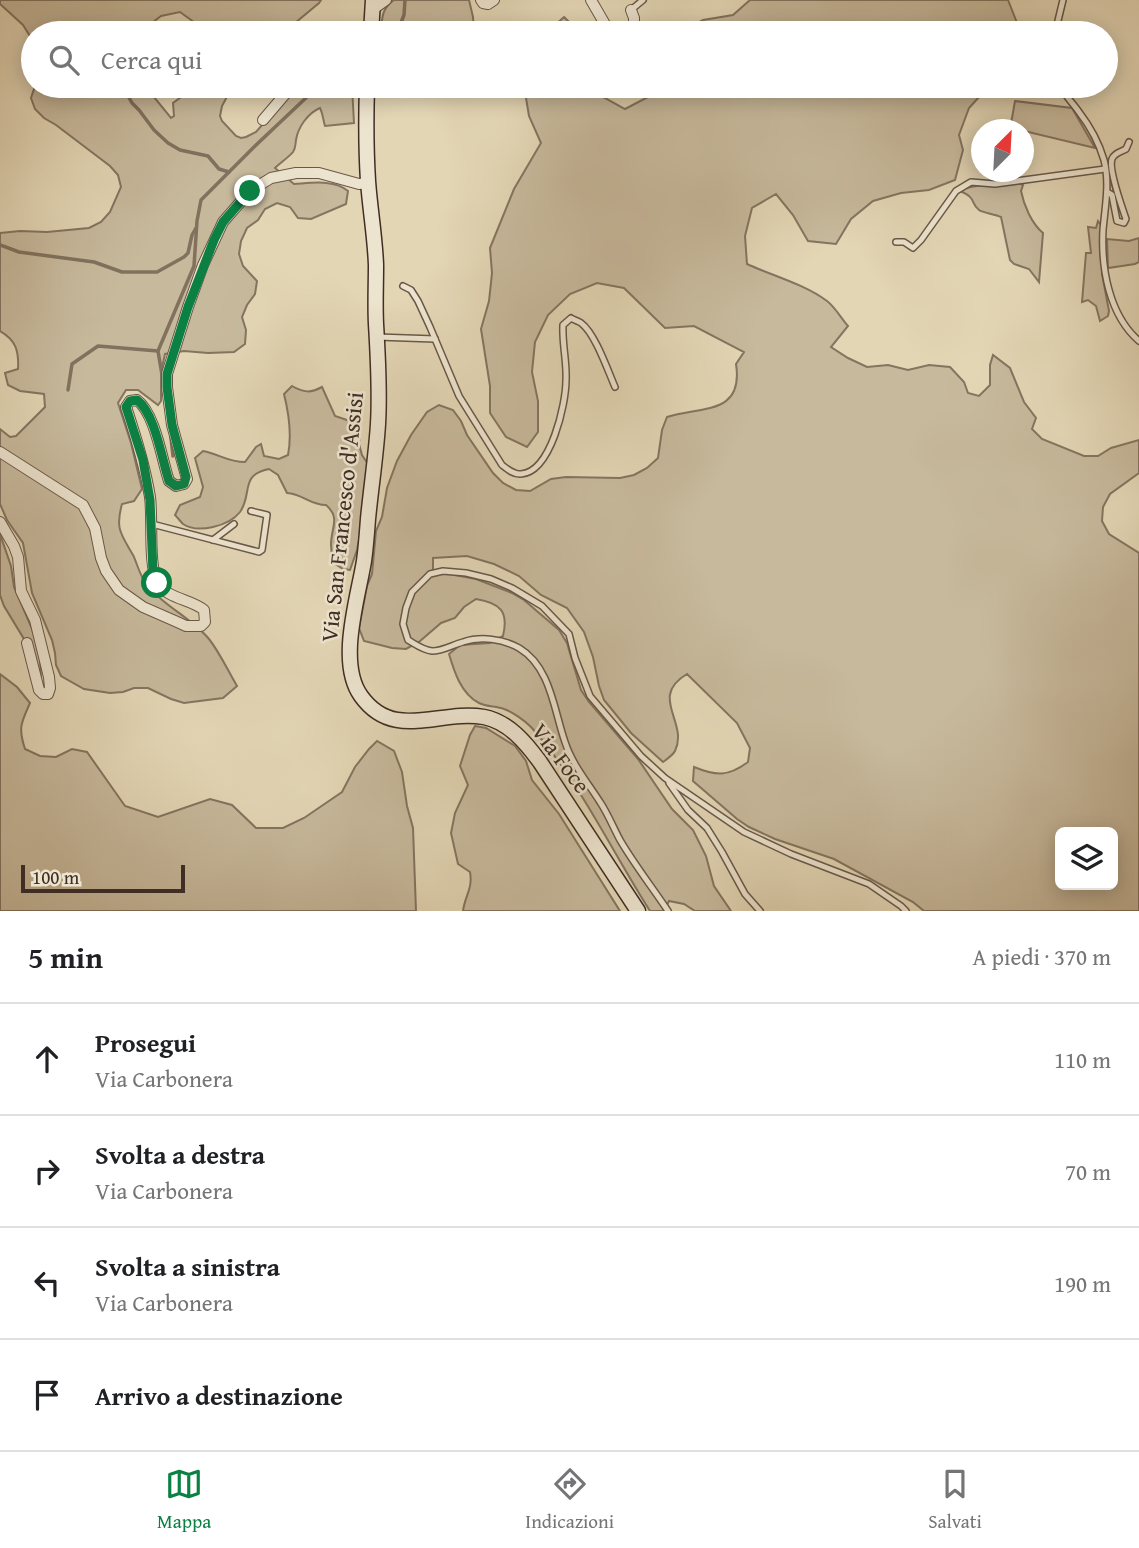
<!DOCTYPE html>
<html lang="it">
<meta charset="utf-8">
<style>
body{margin:0;font-family:"Gentium Book Plus",serif;background:#f2f2f2;color:#202124}
.controls{position:absolute;right:21px;bottom:21px;display:grid;overflow:hidden;border-radius:10px;box-shadow:0 4px 18px #0003}
.controls button{width:63px;height:63px;display:grid;place-items:center;padding:0;border:0;border-bottom:2px solid #e0e0e0;background:#fff;color:#202124;font:35px sans-serif}
.compass{position:absolute;left:971px;top:119px;width:63px;height:63px;border-radius:50%;background:#fff;box-shadow:0 4px 18px #0003;rotate:24deg}
.scale{position:absolute;left:21px;bottom:18px;width:164px;box-sizing:border-box;padding-left:7px;border:4px solid #402e24;border-top:0;font-size:19px;line-height:24px;white-space:nowrap;color:#402e24;-webkit-text-stroke:5px #ede4cf;paint-order:stroke}
.stop{position:absolute;width:21px;height:21px;margin:-16px;border:5px solid #0b8043;border-radius:50%;background:#fff}
.stop.end{background:#0b8043;border-color:#fff;box-shadow:0 2px 7px #0008}
.list{margin:0;padding:0;list-style:none}
h2{display:flex;justify-content:space-between;align-items:center;height:91px;margin:0;padding:0 28px;font-size:30px}
h2 small{font-size:23px;font-weight:400;color:#757577}
.list li{display:grid;grid-template-columns:46px 1fr auto;gap:21px;align-items:center;box-sizing:border-box;height:112px;padding:0 28px;border-top:2px solid #e0e0e0}
.list b{display:block;font-size:26px;white-space:nowrap}
.list p{margin:0;font-size:23px;white-space:nowrap;color:#757577}
.list em{font-size:23px;font-style:normal;color:#757577}
.icon{flex:none;width:38px;height:38px;fill:none;stroke:currentColor;stroke-width:2;stroke-linecap:round;stroke-linejoin:round}
.map{position:relative;flex:none;width:1139px;height:911px;overflow:hidden}
.search{position:absolute;background:#fff;box-shadow:0 4px 18px #0003;left:21px;right:21px;top:21px;height:77px;display:flex;align-items:center;gap:18px;box-sizing:border-box;padding:0 24px;border-radius:38px;color:#757577;font-size:26px}
.sheet{height:539px;background:#fff}
nav{display:flex;justify-content:space-around;align-items:center;box-sizing:border-box;height:98px;border-top:2px solid #e0e0e0;background:#fff;font-size:19px;color:#757577}
nav a{display:grid;justify-items:center;gap:4px}
nav .on{color:#0b8043}
.map>svg:first-child{display:block}
.green{fill:#c7b99c;stroke:#847460;stroke-width:2;fill-rule:evenodd}
.lines{fill:none;stroke-linecap:round;stroke-linejoin:round}
.stream{stroke:#81715e;stroke-width:3.5}
.service-casing{stroke:#695848;stroke-width:8}
.minor-casing{stroke:#695848;stroke-width:12}
.secondary-casing{stroke:#402e24;stroke-width:17}
.service{stroke:#ede4cf;stroke-width:5}
.minor{stroke:#ede4cf;stroke-width:10}
.secondary{stroke:#ede4cf;stroke-width:14}
.route{stroke:#0b8043;stroke-width:9}
.labels{text-anchor:middle;stroke-width:5;stroke-linejoin:round;paint-order:stroke}
.street-label{font-size:23px;fill:#402e24;stroke:#ede4cf}
</style>
<div class="map">
<svg width="1139" height="911" viewBox="0 0 1139 911">
<rect width="100%" height="100%" fill="#e3d6b5"/>
<filter id="stains"><feTurbulence type="fractalNoise" baseFrequency=".00286" numOctaves="4"/><feColorMatrix values="0 0 0 0 .2 0 0 0 0 .09 0 0 0 0 .02 0 0 0 .5 -.17"/></filter>
<radialGradient id="worn" r=".72"><stop offset=".6" stop-color="#630" stop-opacity="0"/><stop offset="1" stop-color="#630" stop-opacity=".3"/></radialGradient>
<g class="green">
<polygon points="0,0 321,0 319,3 283,33 254,33 244,27 240,33 209,33 180,12 161,16 139,33 33,33 33,41 23,25 0,4"/>
<path d="M394 0H469L473 17 474 33H381C382 19 381 9 394 0Z"/>
<polygon points="750,0 1008,0 1021,33 679,33 703,20 733,15"/>
<polygon points="564,17 580,33 546,33"/>
<path d="M35 86H145L171 118 174 116 173 103 196 86H230V91L222 106 220 116 222 121 236 136 241 138 246 137 256 132 296 86H352L354 123 325 126C323 120 323 114 320 108 308 113 298 127 296 140 295 146 296 147 293 152 289 157 280 163 275 168L294 184C311 183 334 179 348 191L346 204 311 219 298 218 290 207 277 203 265 209 258 220 247 228 241 241 239 254 243 266 257 281 255 294 247 305 242 317 246 330 245 344 234 352 208 353 184 351 165 354 161 372V401L158 405 138 390H126L118 403 131 443 142 489 134 501 122 504C115 529 121 534 133 555 137 563 139 573 144 580 159 604 191 617 209 639 220 653 228 671 237 686L223 698 184 703 171 699 148 688H134L123 692 110 693 84 689 61 676 56 665 55 653 52 640 32 593 23 543 7 520 0 504V429L10 437 16 436 45 407 44 394 20 391 8 385 5 373 18 369C19 351 16 340 0 331V233L20 231 47 232 89 228 101 222 110 212 121 187 118 175 110 166 56 125 44 118 35 109 31 98Z"/>
<path d="M524 86H597L598 94 625 109 650 96 657 86H1010L1002 92 979 97 969 108 959 135 963 150 955 180 929 190 901 193 873 201 851 219 836 244 808 241 793 215 776 194 752 208 745 236 747 264C773 276 804 284 827 301 835 307 841 318 848 326L831 347 848 358 867 367 888 365 908 370 929 365 950 367 964 382 968 393 979 396 990 385V365L993 355 1010 368 1024 402 1036 418 1032 429 1042 439 1084 456H1098L1111 448 1139 440V473L1110 494 1103 507 1102 521 1109 534 1139 553V911H924L913 902 834 859 775 839 749 827 737 819 693 781 694 767C716 776 728 777 748 762L750 748 737 723 687 674C648 697 689 722 675 751 673 755 667 759 663 762L631 733 604 700 599 686 593 657 584 632 567 608 541 595 519 576 494 564 467 556 433 558V571L476 579 512 593 524 600 559 630 567 643 581 690 589 702 638 759 672 809 693 830 706 856 714 886 731 911H695L684 904 669 901 666 907 668 911H650C611 850 580 782 531 727 525 721 513 712 504 709 496 706 487 707 479 703 461 694 454 671 449 654L460 645 490 643 503 636C509 611 500 603 476 599L464 607 455 618 441 623 419 642 406 649 392 648 364 641 359 628 367 586 372 574 376 531 382 517 387 488 397 461 411 435 427 412 439 405 453 410 461 421 467 435 493 473 503 483 516 490 530 491 551 479 566 477 620 478 634 475 647 468 658 458 662 430 667 417C700 406 744 416 736 364L744 352 694 326 665 328 624 288 597 283 570 294 548 315 535 342 532 372 538 401V432L527 447 506 437 490 413V386L481 329 489 301 492 273 490 248 514 189 541 143 529 116ZM1060 832H1113V885H1060Z"/>
<polygon points="1015,101 1072,108 1095,148 1024,131 1024,130 1010,129"/>
<path d="M1019 183 1023 185 1021 191C1024 206 1032 224 1043 233L1039 282 1029 269 1014 264 1010 260 1001 217C995 214 983 213 979 210 970 203 977 198 960 191 977 182 999 187 1019 183Z"/>
<polygon points="1098,221 1101,225 1102,274 1109,311 1108,316 1100,321 1096,306 1088,300 1082,302 1086,253 1091,253 1088,227 1096,228"/>
<polygon points="1139,238 1139,262 1135,264 1108,268 1107,239 1129,241"/>
<path d="M292 386C304 393 311 393 322 387L335 416 356 423 360 433 359 444 362 455 368 464 366 505 357 550 350 570 343 569 334 563C332 557 331 551 331 545 331 527 341 518 326 505 310 505 303 494 287 493L278 475 269 469C239 475 253 494 240 512 229 526 198 534 183 524 181 522 177 517 175 515L180 505 200 497 203 487 195 458 203 451C219 454 228 462 245 462L256 447 261 444 264 456 279 459 288 455C292 435 289 414 284 394Z"/>
<polygon points="0,534 11,566 14,587 36,638 40,657 41,681 27,644 4,606 0,595"/>
<path d="M0 674 17 687 30 703C21 723 18 728 25 749L40 756 56 757 72 749 87 752 125 806 158 817 210 799 232 805 256 828H283L304 818 342 792 355 767 369 749 377 741 394 751 402 772 407 806 413 828 416 911H0Z"/>
<path d="M475 726 486 728 515 746 526 761 532 780 559 814 620 911H463C465 895 473 889 470 872L458 864 451 833 455 813 468 785 460 766 470 735Z"/>
</g>
<g class="lines">
<g class="stream">
<polyline points="397,33 404,15 405,0"/>
<polyline points="117,86 127,94 132,103 139,110 154,130 168,143 180,150 208,156 219,169 229,172"/>
<polyline points="0,245 19,252 94,262 122,272 157,272 184,257 188,253 192,235 196,228"/>
<polyline points="163,381 158,351 194,266 197,221 201,200 254,147 309,95 345,86"/>
<polyline points="68,390 72,364 98,346 158,351"/>
<polyline points="171,438 173,456"/>
</g>
<g class="service-casing">
<g id="service">
<polyline points="631,10 643,0"/>
<polyline points="1055,33 1063,0"/>
<path d="M1060 86C1065 96 1073 103 1079 112 1089 125 1099 143 1104 160 1110 183 1105 207 1103 230 1101 268 1109 315 1139 341"/>
<path d="M1107 192 1112 195 1117 221 1124 223 1126 219C1122 207 1108 169 1112 159 1114 153 1121 152 1126 149L1129 142"/>
<polyline points="896,242 904,242 913,248 921,240 956,191 971,182 995,184 1105,169"/>
<path d="M403 286 411 290 418 301 430 327 459 396 502 465C507 469 514 475 521 474 551 472 566 404 566 380 567 362 562 344 563 325L571 318C572 319 580 322 581 323 595 333 608 371 615 387"/>
<polyline points="377,337 435,339"/>
<polyline points="152,524 259,552 262,550 267,515 251,511"/>
<polyline points="213,540 234,524"/>
<polyline points="669,783 688,810 707,828 722,852 745,894 760,911"/>
<path d="M668 911C652 887 634 864 620 840 613 827 608 814 600 802 588 783 572 764 565 742 554 711 551 667 519 648 503 639 481 636 463 642 452 645 443 651 432 651 423 650 415 644 408 640L403 624 406 608 412 592 430 574 443 571 466 573 491 579 512 588 542 606 569 634 575 658 590 696 641 756 665 778 744 832 791 854 869 884 901 906 906 911"/>
</g>
</g>
<g class="minor-casing">
<g id="minor">
<polyline points="481,0 483,3 488,4 494,0"/>
<polyline points="591,0 610,33"/>
<polyline points="372,10 386,0"/>
<polyline points="631,10 634,18 634,33"/>
<polyline points="263,120 292,86"/>
<path d="M0 452 83 505 95 528 101 558 106 571 119 590 143 607 175 621 186 626H201L205 622 204 610C191 599 167 599 158 583 148 567 153 519 150 497 145 466 136 437 126 407L130 401 137 400C155 413 162 460 169 481L176 486 184 484 187 479 172 425 167 387V374L188 307 203 265 223 222 250 191 271 178 296 173H319L359 184 368 183"/>
<polyline points="0,522 14,546 18,557 21,591 35,620 49,677 50,688 48,694 43,694 39,690 27,643"/>
</g>
</g>
<g class="secondary-casing">
<g id="secondary">
<polyline points="371,33 373,0"/>
<path d="M367 86C366 117 366 149 368 181 370 209 375 237 376 265 376 285 375 304 376 324 378 357 380 391 378 424 376 456 371 488 368 519 367 533 366 547 364 561 358 598 337 663 361 696 394 742 439 709 484 717 509 722 526 743 540 762L638 911"/>
</g>
</g>
<use href="#service" class="service"/>
<use href="#minor" class="minor"/>
<use href="#secondary" class="secondary"/>
</g>
<g class="lines">
<path class="route" d="M157 583 153 572 150 500 143 460 126 407 130 401 137 400C155 413 162 460 169 481L176 486 184 484 186 477 172 425 167 387V374L188 307 214 240 223 222 250 191"/>
</g>
<g class="labels">
<g class="street-label">
<text transform="translate(342 517) rotate(-84)" y="8">Via San Francesco d'Assisi</text>
<text transform="translate(561 758) rotate(53)" y="8">Via Foce</text>
</g>
</g>
<rect width="100%" height="100%" filter="url(#stains)"/>
<rect width="100%" height="100%" fill="url(#worn)"/>
</svg>
<div class="controls">
<button><svg class="icon" aria-label="layers" viewBox="0 0 24 24"><path d="M12 4l9 5-9 5-9-5zM3 14l9 5 9-5"/></svg></button>
</div>
<svg class="compass" viewBox="-18 -18 36 36"><path d="M0-13l5 13h-10z" fill="#e53935"/><path d="M0 13l5-13h-10z" fill="#757577"/></svg>
<div class="scale">100 m</div>
<div class="stop" style="left:157px;top:583px"></div>
<div class="stop end" style="left:250px;top:191px"></div>
<div class="search"><svg class="icon" aria-label="search" viewBox="0 0 24 24"><circle cx="10" cy="10" r="6"/><path d="M15 15l6 6"/></svg>Cerca qui</div>
</div>
<section class="sheet">
<h2>5 min<small>A piedi · 370 m</small></h2>
<ul class="list">
<li><svg class="icon" aria-label="ahead" viewBox="0 0 24 24"><path d="M12 20V5M6 11l6-6 6 6"/></svg><div><b>Prosegui</b><p>Via Carbonera</p></div><em>110 m</em></li>
<li><svg class="icon" aria-label="right" viewBox="0 0 24 24"><path d="M7 20v-9h11M14 6l5 5-5 5"/></svg><div><b>Svolta a destra</b><p>Via Carbonera</p></div><em>70 m</em></li>
<li><svg class="icon" aria-label="left" viewBox="0 0 24 24"><path d="M17 20v-9H6M10 6l-5 5 5 5"/></svg><div><b>Svolta a sinistra</b><p>Via Carbonera</p></div><em>190 m</em></li>
<li><svg class="icon" aria-label="arrive" viewBox="0 0 24 24"><path d="M6 21V4h12l-3 4 3 4H6"/></svg><div><b>Arrivo a destinazione</b></div></li>
</ul>
</section>
<nav>
<a class="on"><svg class="icon" aria-label="map" viewBox="0 0 24 24"><path d="M3 6l6-2 6 2 6-2v14l-6 2-6-2-6 2zM9 4v14M15 6v14"/></svg>Mappa</a>
<a><svg class="icon" aria-label="directions" viewBox="0 0 24 24"><path d="M12 3l9 9-9 9-9-9zM9 14v-3h6M13 9l2 2-2 2"/></svg>Indicazioni</a>
<a><svg class="icon" aria-label="saved" viewBox="0 0 24 24"><path d="M7 4h10v16l-5-4-5 4z"/></svg>Salvati</a>
</nav>
